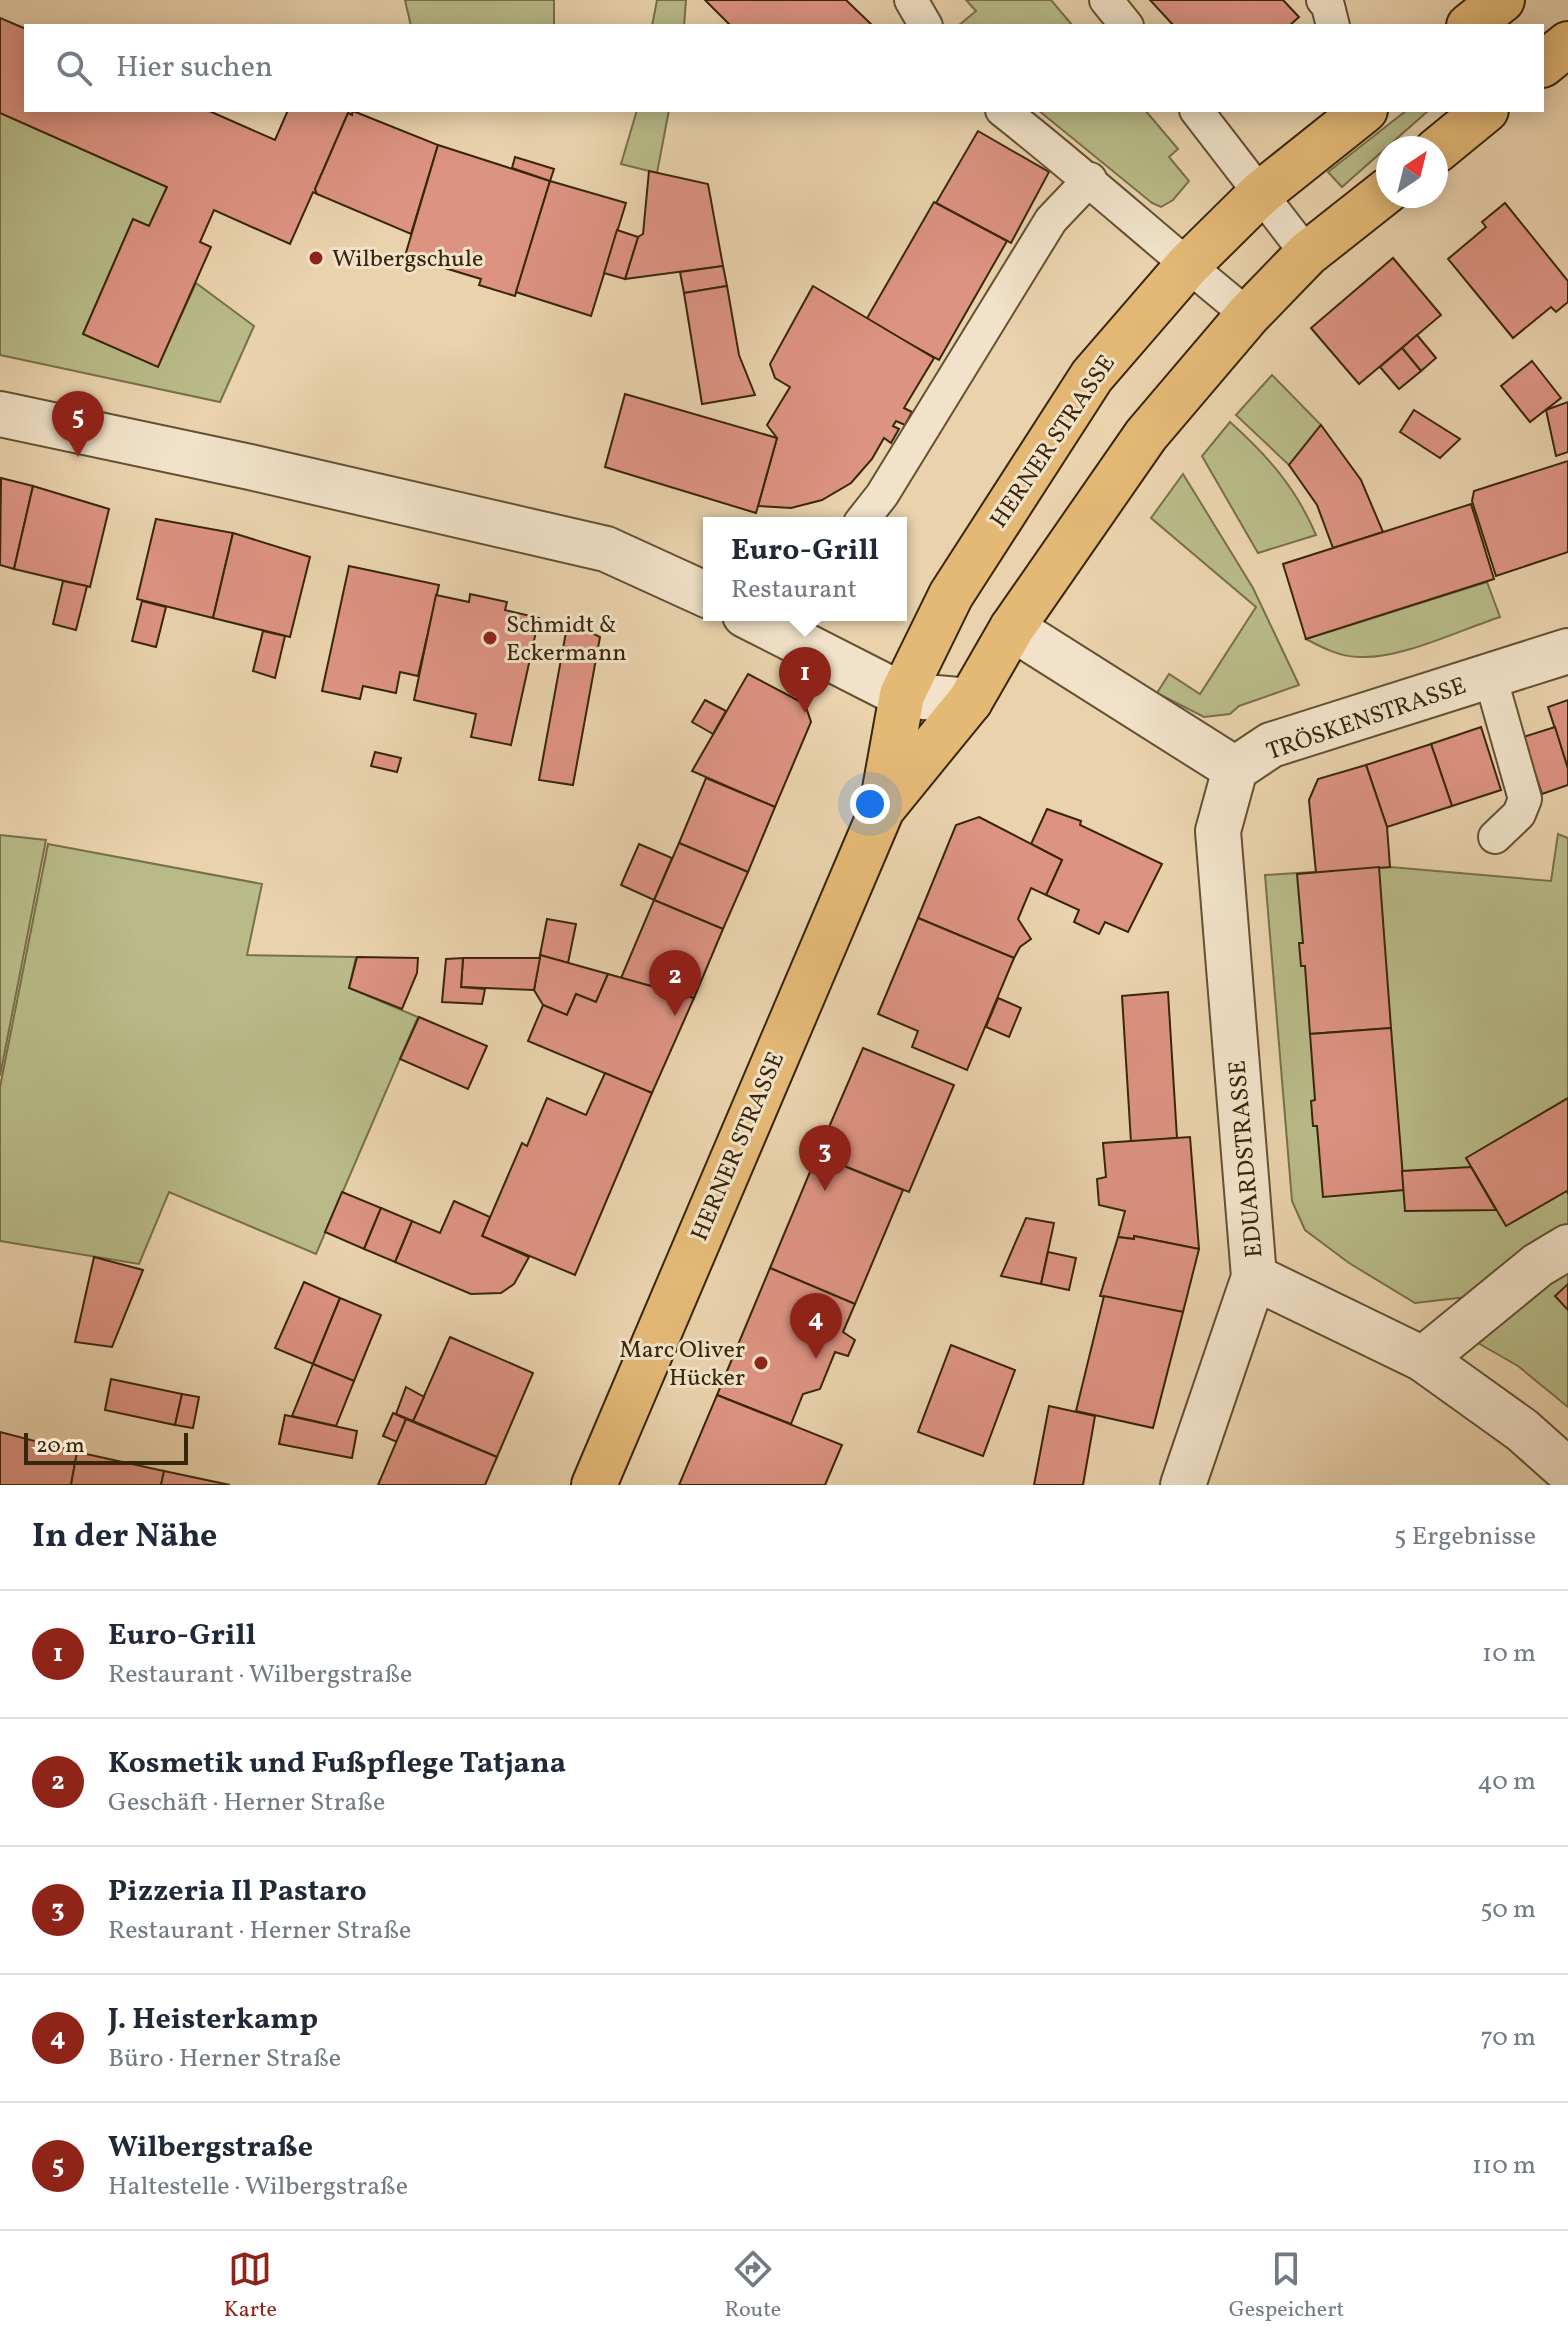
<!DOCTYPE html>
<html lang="de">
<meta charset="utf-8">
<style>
body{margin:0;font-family:Vollkorn,serif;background:#f2f2f3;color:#1f2937}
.compass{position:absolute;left:1376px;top:136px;width:72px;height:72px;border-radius:50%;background:#fff;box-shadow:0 4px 20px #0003;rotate:35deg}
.scale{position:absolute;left:24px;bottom:20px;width:164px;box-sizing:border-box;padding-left:8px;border:4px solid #38260a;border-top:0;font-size:22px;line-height:28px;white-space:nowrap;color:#38260a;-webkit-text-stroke:6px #f1e2c9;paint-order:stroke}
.you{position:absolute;left:870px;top:804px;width:28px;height:28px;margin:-20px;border:6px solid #fff;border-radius:50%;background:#1a73e8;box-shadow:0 0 0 12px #1a73e833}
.badge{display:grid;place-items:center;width:52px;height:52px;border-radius:50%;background:#8f2418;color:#fff;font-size:26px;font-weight:700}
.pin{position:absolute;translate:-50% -66px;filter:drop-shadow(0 2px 4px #0008)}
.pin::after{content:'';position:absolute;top:42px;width:28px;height:24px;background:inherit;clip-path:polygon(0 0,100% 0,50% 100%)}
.popup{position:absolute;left:703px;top:517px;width:204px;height:104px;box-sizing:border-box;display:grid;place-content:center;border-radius:0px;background:#fff;filter:drop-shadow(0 2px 6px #0005);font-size:26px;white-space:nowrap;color:#747a83}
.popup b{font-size:30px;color:#1f2937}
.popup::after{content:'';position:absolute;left:50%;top:100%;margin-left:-16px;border:16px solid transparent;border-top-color:#fff}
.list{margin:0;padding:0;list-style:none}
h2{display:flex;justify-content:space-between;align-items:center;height:104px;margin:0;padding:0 32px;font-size:34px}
h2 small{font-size:26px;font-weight:400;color:#747a83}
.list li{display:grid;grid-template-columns:52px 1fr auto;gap:24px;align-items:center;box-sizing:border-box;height:128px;padding:0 32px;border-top:2px solid #e0e1e3}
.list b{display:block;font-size:30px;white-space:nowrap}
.list p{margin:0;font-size:26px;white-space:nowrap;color:#747a83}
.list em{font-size:26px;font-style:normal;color:#747a83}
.icon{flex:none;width:44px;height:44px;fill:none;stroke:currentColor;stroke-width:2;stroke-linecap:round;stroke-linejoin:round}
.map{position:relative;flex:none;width:1568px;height:1485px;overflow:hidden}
.search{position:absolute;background:#fff;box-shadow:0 4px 20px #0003;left:24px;right:24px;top:24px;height:88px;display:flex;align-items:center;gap:20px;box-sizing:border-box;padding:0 28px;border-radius:0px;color:#747a83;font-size:30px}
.sheet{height:744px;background:#fff}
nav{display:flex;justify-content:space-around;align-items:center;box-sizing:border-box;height:112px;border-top:2px solid #e0e1e3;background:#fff;font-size:22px;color:#747a83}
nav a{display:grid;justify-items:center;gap:4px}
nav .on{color:#8f2418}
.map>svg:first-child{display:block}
.green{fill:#b8bb88;stroke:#787049;stroke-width:2}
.building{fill:#dd9382;stroke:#38260a;stroke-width:2}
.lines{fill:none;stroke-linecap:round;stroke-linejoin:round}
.service-casing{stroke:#645132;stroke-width:36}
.minor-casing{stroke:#645132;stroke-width:48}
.tertiary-casing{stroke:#645132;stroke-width:48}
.primary-casing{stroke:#38260a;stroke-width:48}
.service{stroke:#f1e2c9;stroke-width:32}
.minor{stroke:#f1e2c9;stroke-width:44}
.tertiary{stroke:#f1e2c9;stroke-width:44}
.primary{stroke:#e4b976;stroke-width:44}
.poi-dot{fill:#8f2418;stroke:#f1e2c9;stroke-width:3}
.labels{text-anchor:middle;stroke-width:6;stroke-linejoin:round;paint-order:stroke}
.poi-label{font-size:24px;fill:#38260a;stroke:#f1e2c9;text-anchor:start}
.street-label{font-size:24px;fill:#38260a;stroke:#f1e2c9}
</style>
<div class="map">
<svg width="1568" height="1485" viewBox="0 0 1568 1485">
<rect width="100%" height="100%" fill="#e9d2ac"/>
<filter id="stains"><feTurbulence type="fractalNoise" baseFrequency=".0025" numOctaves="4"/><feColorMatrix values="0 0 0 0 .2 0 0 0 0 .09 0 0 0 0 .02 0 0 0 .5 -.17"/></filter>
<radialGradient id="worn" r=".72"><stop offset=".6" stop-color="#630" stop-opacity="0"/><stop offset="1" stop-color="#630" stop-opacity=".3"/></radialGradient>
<g class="green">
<polygon points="405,0 554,0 554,26 411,26"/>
<polygon points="657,0 686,0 684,26 652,26"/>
<polygon points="966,0 1051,0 1073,26 958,26 976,11"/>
<polygon points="637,110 669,110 657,173 621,164"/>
<polygon points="1038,110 1145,110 1178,149 1169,157 1189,181 1173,200 1161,207 1152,203"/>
<polygon points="1407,110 1429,110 1342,187 1328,172"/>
<polygon points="0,113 167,187 149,226 133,219 83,334 158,366 196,283 254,326 220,402 0,355"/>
<polygon points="1272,375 1321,425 1289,465 1236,415"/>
<path d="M1230 422C1268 456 1296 488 1316 535L1258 553 1202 456Z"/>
<polygon points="1183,474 1253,588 1299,685 1239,706 1230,714 1204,717 1157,693 1169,674 1200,694 1256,607 1151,518"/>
<path d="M1487 582 1500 617C1460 630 1401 659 1360 657 1340 657 1323 648 1306 639Z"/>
<polygon points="1558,834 1568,838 1568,1226 1467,1297 1415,1303 1349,1263 1305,1230 1292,1201 1265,875 1390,867 1551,881"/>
<polygon points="0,835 46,840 0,1076"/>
<polygon points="48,844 262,884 247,955 356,957 349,988 418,1017 316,1254 169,1192 139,1264 0,1241 0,1087"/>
<polygon points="1568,1266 1568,1407 1518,1366 1471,1339"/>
</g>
<g class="building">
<polygon points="705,0 846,0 873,26 731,26"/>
<polygon points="1150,0 1283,0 1299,17 1289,26 1174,26"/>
<polygon points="0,18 26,29 26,110 207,110 275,140 288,110 353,111 352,115 348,113 315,189 317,194 313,192 290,244 214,210 200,242 211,247 158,367 83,334 133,219 149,226 167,187 0,113"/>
<polygon points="353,111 438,145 411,234 317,194 315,189 348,113 352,115"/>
<polygon points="978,131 1049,172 1011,243 936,203"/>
<polygon points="438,145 550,181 515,296 479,285 481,279 405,256"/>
<polygon points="515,157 554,169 550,181 512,168"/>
<polygon points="649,171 708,184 723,266 625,279 638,237 643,234"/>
<polygon points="550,181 626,203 591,316 516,292"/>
<polygon points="934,202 1007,241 939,360 866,320"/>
<polygon points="1505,203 1568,281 1568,302 1556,312 1551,307 1513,338 1448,259 1486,227 1482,222"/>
<polygon points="617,230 638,237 625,279 604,273"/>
<polygon points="1393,258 1441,315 1359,384 1311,328"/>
<polygon points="723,266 727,286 684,293 680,272"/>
<polygon points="727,286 739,355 755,395 702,404 684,293"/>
<polygon points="813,286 934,358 904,408 912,412 905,425 896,421 893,426 899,429 891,443 884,438 872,459 851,483 822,500 791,508 758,506 777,438 767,425 790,387 775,378 770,364"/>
<polygon points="1417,335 1436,358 1421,371 1402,348"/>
<polygon points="1402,348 1421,371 1399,389 1380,367"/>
<polygon points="1532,361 1561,398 1530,422 1501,386"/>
<polygon points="625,394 777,438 756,513 605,467"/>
<polygon points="1568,402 1568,452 1556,456 1546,410"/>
<polygon points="1414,410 1460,439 1440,458 1400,432"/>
<polygon points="1321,425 1361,480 1383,532 1333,548 1317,505 1289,465"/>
<polygon points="1568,461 1568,552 1496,576 1472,501 1474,491"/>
<polygon points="1,478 33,486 14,569 0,565"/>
<polygon points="33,486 109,509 90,587 14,569"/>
<polygon points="1471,504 1494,579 1306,639 1283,564"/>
<polygon points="156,519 233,533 213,618 137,599"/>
<polygon points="233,533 310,557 290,637 213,618"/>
<polygon points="349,566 439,585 418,676 400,672 396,693 363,686 360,699 322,691"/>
<polygon points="63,581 87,586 76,630 53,624"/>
<polygon points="470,594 507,602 505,610 539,618 511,745 471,737 476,714 414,700 436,595 469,602"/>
<polygon points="142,601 166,607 156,647 132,641"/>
<polygon points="568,621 600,637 573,785 539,780"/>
<polygon points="263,631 285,636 275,678 253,671"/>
<polygon points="748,674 805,704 811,722 775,807 692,771"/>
<polygon points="705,700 726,711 713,734 692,722"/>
<polygon points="1568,700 1568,769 1548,707"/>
<polygon points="1481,727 1501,790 1452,806 1431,744"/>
<polygon points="1555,727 1568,769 1568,785 1542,794 1523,737"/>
<polygon points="1431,744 1452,806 1387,827 1366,765"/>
<polygon points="375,752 401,758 397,772 371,766"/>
<polygon points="1366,765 1387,827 1390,867 1316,873 1309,800 1318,779"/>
<polygon points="706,778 775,807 748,872 679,843"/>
<polygon points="1047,809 1081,821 1080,825 1162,864 1128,932 1105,922 1099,934 1074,922 1079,910 1046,895 1062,860 1031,844"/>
<polygon points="979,817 1062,860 1046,895 1031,888 1018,919 1031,939 1020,947 1014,958 918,918 956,825"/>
<polygon points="679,843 748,872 723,929 654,900"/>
<polygon points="639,844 672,858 654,900 621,885"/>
<polygon points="1379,867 1391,1028 1310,1034 1305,966 1301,966 1299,943 1303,943 1297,874"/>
<polygon points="654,900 723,929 694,998 621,978"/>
<polygon points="918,918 1014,958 967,1070 912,1047 918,1031 878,1014"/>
<polygon points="547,919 576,924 568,963 540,955"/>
<polygon points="540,955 608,974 596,1002 576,994 567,1015 543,1005 534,990"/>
<polygon points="357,957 418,958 417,973 402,1009 349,988"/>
<polygon points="463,958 540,958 534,990 461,987"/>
<polygon points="463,958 461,987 485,989 482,1004 442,1002 446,959"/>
<polygon points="608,974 694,998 652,1093 528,1041 543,1005 567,1015 576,994 596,1002"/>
<polygon points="1168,992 1177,1138 1131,1142 1122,996"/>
<polygon points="998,998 1021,1008 1009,1037 986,1027"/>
<polygon points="419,1017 487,1046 468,1089 400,1059"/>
<polygon points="1391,1028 1404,1190 1323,1197 1317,1126 1313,1126 1311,1101 1315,1100 1310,1034"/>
<polygon points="863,1048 954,1085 909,1192 817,1155"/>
<polygon points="605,1073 652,1093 575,1275 482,1236 522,1143 527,1146 547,1098 586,1115"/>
<polygon points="1568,1098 1568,1194 1567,1191 1506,1226 1466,1158"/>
<polygon points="1190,1137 1199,1249 1134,1236 1134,1239 1118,1237 1125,1211 1099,1205 1097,1179 1106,1177 1103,1143"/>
<polygon points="817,1155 903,1190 855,1304 770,1268"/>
<polygon points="1471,1167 1496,1210 1405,1211 1402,1171"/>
<polygon points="342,1192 381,1208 364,1249 325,1232"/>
<polygon points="454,1201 490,1217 482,1236 529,1257 514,1284 501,1293 471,1294 395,1262 412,1221 440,1233"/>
<polygon points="381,1208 412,1221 395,1262 364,1249"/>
<polygon points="1026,1218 1054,1223 1041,1284 1001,1276"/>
<polygon points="1134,1236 1199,1249 1183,1312 1100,1296 1118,1237 1134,1239"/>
<polygon points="1048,1252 1076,1258 1069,1290 1041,1284"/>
<polygon points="94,1257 143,1270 112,1347 75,1342"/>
<polygon points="770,1268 855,1304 843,1332 855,1340 848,1356 835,1352 820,1389 803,1394 791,1424 717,1395"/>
<polygon points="304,1282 340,1298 313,1364 275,1348"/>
<polygon points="1568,1284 1568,1310 1555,1296"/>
<polygon points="1104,1296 1183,1312 1153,1428 1076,1411"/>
<polygon points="340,1298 381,1315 354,1381 313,1364"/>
<polygon points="450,1337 533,1373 497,1457 413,1421"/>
<polygon points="951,1345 1015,1370 983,1456 918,1432"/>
<polygon points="313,1364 354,1381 336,1426 292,1416"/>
<polygon points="111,1379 182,1394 175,1425 105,1410"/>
<polygon points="406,1387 424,1397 413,1421 396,1414"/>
<polygon points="182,1394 199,1397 193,1428 175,1425"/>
<polygon points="717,1395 842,1445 825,1485 679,1485"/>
<polygon points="1049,1406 1095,1416 1083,1485 1034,1485"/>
<polygon points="393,1413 406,1419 397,1442 383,1436"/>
<polygon points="285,1415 357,1431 352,1458 279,1444"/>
<polygon points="406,1419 497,1457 485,1485 378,1485"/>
<polygon points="0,1432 77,1452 71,1485 0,1485"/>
<polygon points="77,1452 164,1471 161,1485 71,1485"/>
<polygon points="164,1471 230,1485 161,1485"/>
</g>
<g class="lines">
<g class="service-casing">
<g id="service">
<polyline points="911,0 926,26"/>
<polyline points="1106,0 1127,26"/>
<polyline points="1323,0 1328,6 1333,26"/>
<path d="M1002 110C1086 176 1165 248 1248 315"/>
<polyline points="1196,110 1307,254"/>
<polyline points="860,523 882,495 1051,220 1090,179"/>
<polyline points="1490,676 1525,799 1519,814 1495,837"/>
</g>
</g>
<g class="minor-casing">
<g id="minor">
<polyline points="1012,628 1235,769"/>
<polyline points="1235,769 1271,745 1568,651"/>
<polyline points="1254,1277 1423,1359 1522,1430 1568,1471"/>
<polyline points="1423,1359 1538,1265 1568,1247"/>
<polyline points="1183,1485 1254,1277 1218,831 1235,769"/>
</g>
</g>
<g class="tertiary-casing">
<g id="tertiary">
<polyline points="0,414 250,467 606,549 709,596"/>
<polyline points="745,615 902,695 970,701"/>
</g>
</g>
<g class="primary-casing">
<g id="primary">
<polyline points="1469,26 1502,0"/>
<polyline points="1542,65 1568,44"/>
<polyline points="1436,151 1486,110"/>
<polyline points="882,806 902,695 951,595 1092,376 1187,266 1261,193 1365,110"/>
<polyline points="594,1485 882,809 970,701 1012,628 1146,435 1248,315 1307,254 1388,190"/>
</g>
</g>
<use href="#service" class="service"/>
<use href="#minor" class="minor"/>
<use href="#tertiary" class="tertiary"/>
<use href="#primary" class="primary"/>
</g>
<g class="poi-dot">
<circle cx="316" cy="258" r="8"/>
<circle cx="490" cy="638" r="8"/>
<circle cx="761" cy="1363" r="8"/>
</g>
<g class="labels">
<g class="poi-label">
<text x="332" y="266">Wilbergschule</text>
<text x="506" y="632">Schmidt &amp;<tspan x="506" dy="28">Eckermann</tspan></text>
<text x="745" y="1357" text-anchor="end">Marc Oliver<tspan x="745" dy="28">Hücker</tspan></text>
</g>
<g class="street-label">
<text transform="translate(1052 441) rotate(-56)" y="8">HERNER STRASSE</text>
<text transform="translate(1366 718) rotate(-19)" y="8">TRÖSKENSTRASSE</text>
<text transform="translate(737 1146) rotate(-67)" y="8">HERNER STRASSE</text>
<text transform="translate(1245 1159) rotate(-95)" y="8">EDUARDSTRASSE</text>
</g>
</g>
<rect width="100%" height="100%" filter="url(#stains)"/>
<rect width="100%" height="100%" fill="url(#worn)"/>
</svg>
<svg class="compass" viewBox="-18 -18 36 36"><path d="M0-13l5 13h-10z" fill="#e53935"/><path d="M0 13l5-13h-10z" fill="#747a83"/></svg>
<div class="scale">20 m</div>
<div class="you"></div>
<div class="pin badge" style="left:805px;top:713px">1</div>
<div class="popup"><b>Euro-Grill</b>Restaurant</div>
<div class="pin badge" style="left:675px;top:1016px">2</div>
<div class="pin badge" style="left:825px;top:1191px">3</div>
<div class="pin badge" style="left:816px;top:1359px">4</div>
<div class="pin badge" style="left:78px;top:457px">5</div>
<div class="search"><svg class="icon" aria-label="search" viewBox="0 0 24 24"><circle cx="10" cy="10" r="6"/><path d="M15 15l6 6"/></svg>Hier suchen</div>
</div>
<section class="sheet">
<h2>In der Nähe<small>5 Ergebnisse</small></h2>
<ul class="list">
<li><span class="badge">1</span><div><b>Euro-Grill</b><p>Restaurant · Wilbergstraße</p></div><em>10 m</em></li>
<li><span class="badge">2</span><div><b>Kosmetik und Fußpflege Tatjana</b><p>Geschäft · Herner Straße</p></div><em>40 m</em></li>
<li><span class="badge">3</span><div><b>Pizzeria Il Pastaro</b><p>Restaurant · Herner Straße</p></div><em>50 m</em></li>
<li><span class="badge">4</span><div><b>J. Heisterkamp</b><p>Büro · Herner Straße</p></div><em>70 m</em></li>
<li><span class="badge">5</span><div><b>Wilbergstraße</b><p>Haltestelle · Wilbergstraße</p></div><em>110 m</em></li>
</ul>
</section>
<nav>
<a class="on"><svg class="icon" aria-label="map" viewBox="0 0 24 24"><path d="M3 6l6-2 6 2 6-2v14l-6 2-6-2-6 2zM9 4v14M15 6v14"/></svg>Karte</a>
<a><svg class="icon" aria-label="directions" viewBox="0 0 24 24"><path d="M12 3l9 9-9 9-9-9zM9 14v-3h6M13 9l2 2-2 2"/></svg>Route</a>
<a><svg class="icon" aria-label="saved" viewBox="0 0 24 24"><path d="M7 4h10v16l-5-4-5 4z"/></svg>Gespeichert</a>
</nav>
